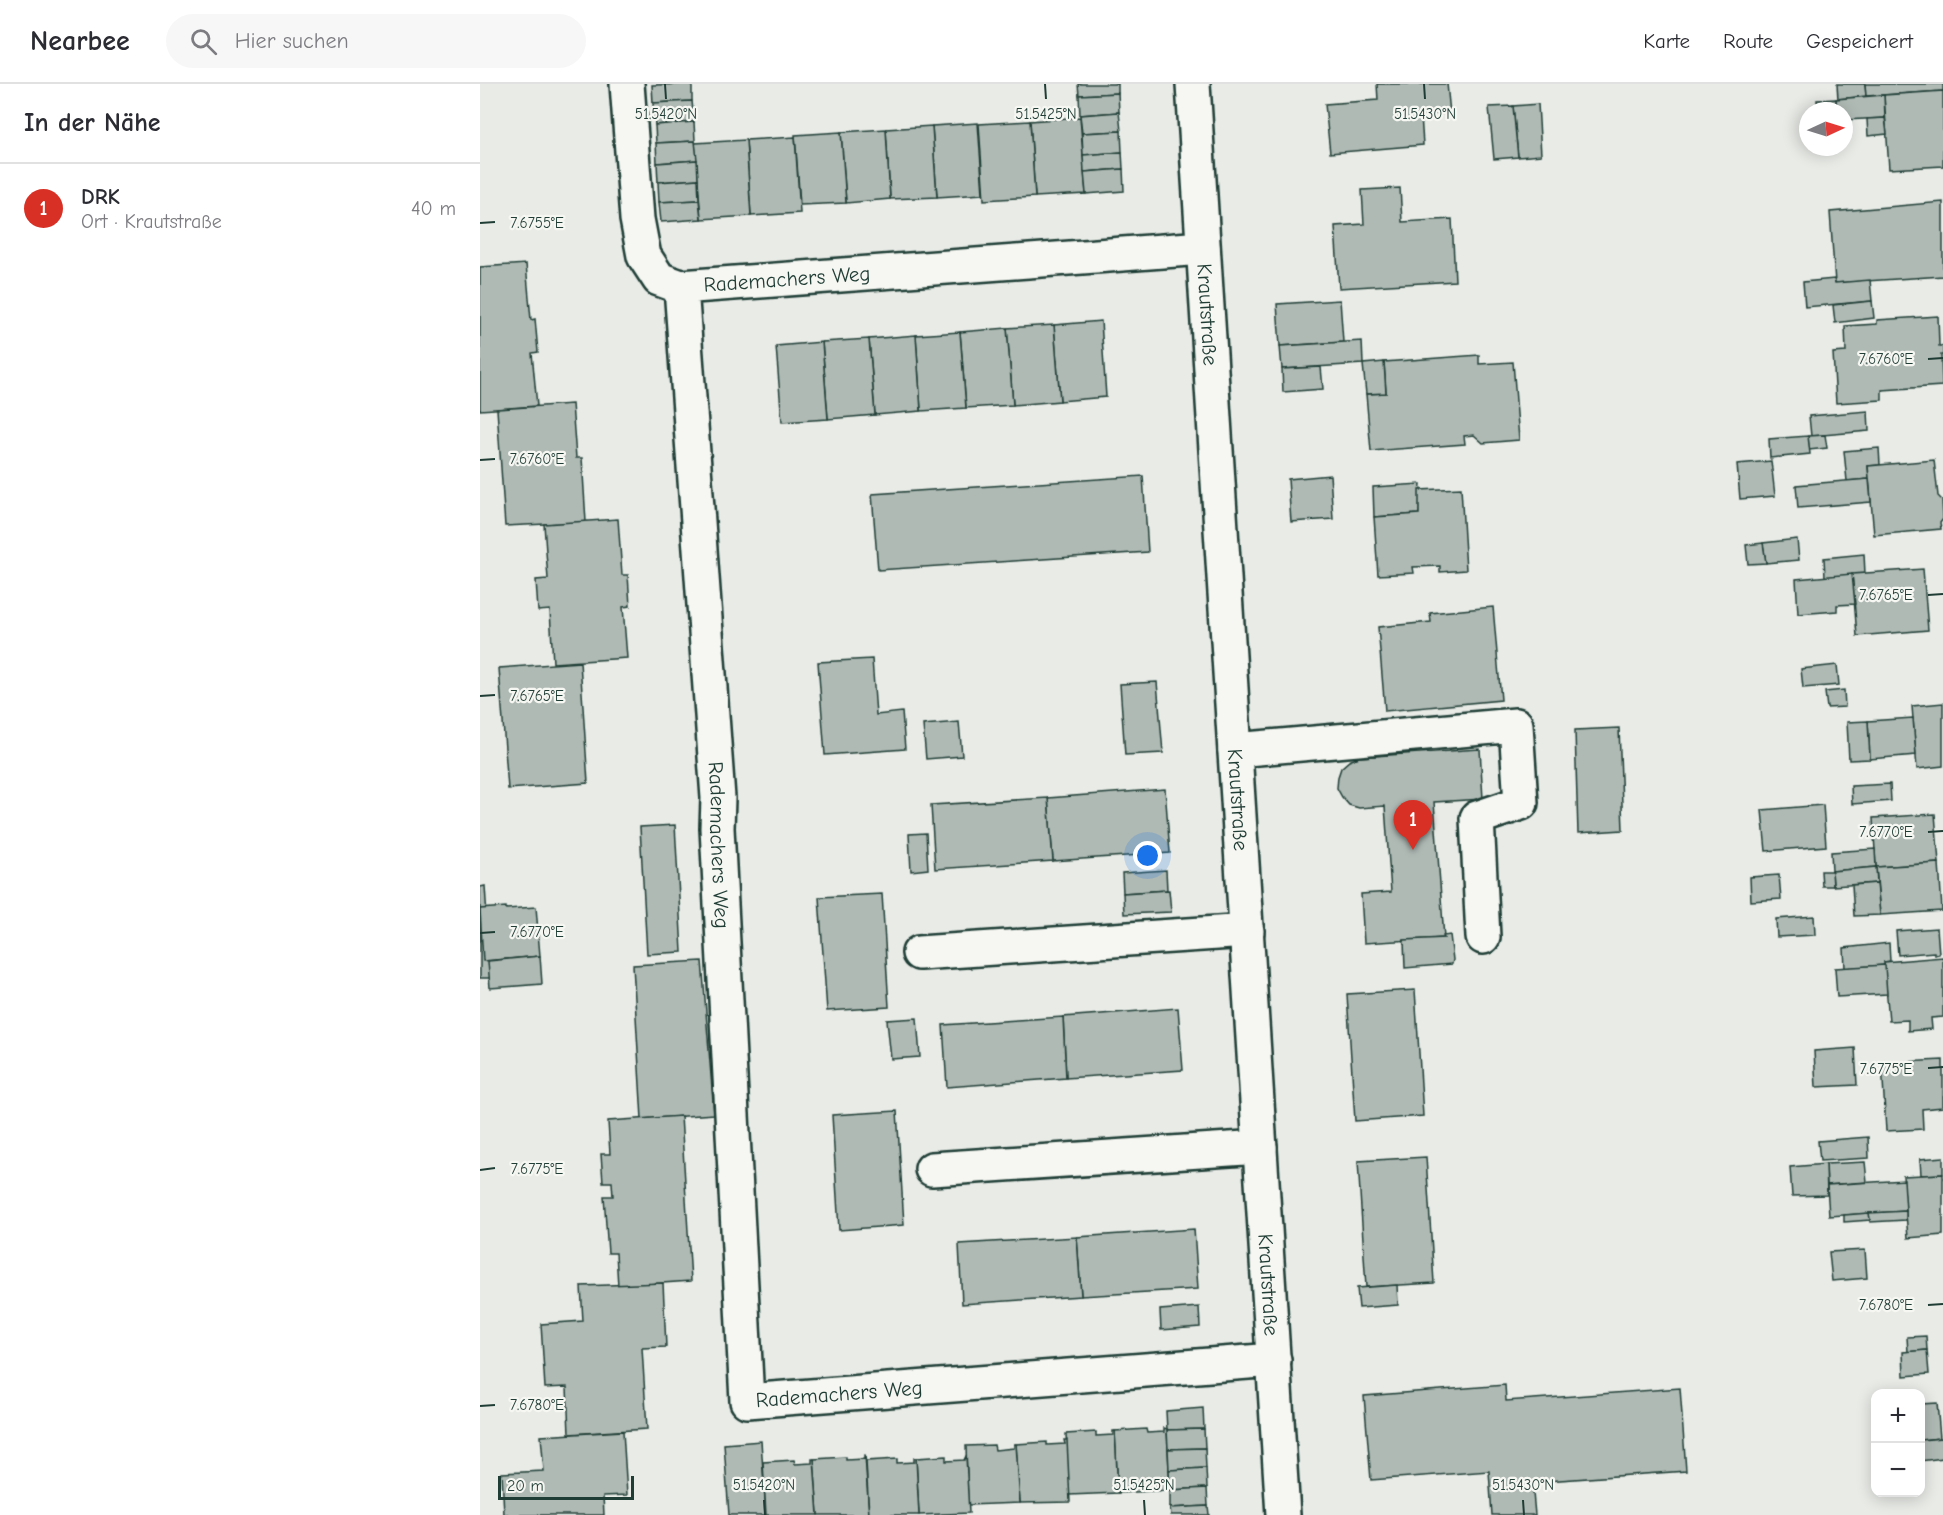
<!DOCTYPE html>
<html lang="de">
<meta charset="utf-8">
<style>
body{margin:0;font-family:"Comic Neue",sans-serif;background:#f7f7f7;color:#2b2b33}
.controls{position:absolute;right:18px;bottom:18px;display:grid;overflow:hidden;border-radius:12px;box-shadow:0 3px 15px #0003}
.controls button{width:54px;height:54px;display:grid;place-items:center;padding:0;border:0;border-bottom:2px solid #e1e1e2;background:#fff;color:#2b2b33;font:30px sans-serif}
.compass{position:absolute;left:1319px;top:18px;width:54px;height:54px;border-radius:50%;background:#fff;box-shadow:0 3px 15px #0003;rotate:86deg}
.scale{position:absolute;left:18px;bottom:15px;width:136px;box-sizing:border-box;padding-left:6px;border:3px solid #1f3d34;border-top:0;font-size:16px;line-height:21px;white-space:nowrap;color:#1f3d34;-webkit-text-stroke:4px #f6f6f2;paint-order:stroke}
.you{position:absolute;left:668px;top:772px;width:21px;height:21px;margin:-15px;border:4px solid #fff;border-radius:50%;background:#1a73e8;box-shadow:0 0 0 9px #1a73e833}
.badge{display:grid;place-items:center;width:39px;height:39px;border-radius:50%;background:#d93025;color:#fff;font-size:20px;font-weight:700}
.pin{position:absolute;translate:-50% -50px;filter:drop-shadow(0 2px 3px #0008)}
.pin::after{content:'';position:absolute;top:32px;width:21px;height:18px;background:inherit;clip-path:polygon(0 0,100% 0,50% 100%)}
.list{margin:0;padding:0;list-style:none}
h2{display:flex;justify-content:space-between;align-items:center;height:78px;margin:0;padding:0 24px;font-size:26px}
h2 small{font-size:20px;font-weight:400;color:#7c7c81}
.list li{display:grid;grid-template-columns:39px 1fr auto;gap:18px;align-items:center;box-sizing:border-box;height:90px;padding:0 24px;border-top:2px solid #e1e1e2}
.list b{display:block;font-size:22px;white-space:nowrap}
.list p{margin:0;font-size:20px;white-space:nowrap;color:#7c7c81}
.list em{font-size:20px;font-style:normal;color:#7c7c81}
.icon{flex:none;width:33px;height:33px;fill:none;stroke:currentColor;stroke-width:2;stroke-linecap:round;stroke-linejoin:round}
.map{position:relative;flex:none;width:1463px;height:1431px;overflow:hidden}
header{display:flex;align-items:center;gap:36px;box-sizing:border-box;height:84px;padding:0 30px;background:#fff;border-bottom:2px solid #e1e1e2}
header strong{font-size:28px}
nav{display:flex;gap:33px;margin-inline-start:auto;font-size:21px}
.search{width:420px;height:54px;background:#f7f7f7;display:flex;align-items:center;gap:15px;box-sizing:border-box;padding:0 21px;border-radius:33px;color:#7c7c81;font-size:22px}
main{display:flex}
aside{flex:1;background:#fff}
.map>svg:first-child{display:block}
.building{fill:#b0bab5;stroke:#1f3d34;stroke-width:1.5}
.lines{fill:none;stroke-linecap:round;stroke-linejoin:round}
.minor-casing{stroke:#1f3d34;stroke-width:38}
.minor{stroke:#f6f6f2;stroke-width:33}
.ticks{fill:none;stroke:#1f3d34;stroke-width:2}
.labels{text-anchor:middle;stroke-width:4.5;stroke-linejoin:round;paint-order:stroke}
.street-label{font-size:21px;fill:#1f3d34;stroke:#f6f6f2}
.ticks-label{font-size:15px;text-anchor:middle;fill:#1f3d34;stroke:#f6f6f2;stroke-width:4.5;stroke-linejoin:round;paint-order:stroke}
</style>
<header>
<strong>Nearbee</strong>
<div class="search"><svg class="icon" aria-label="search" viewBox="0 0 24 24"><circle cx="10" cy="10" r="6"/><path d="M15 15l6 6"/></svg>Hier suchen</div>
<nav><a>Karte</a><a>Route</a><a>Gespeichert</a></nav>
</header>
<main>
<aside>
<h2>In der Nähe<small></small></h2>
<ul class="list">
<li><span class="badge">1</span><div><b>DRK</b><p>Ort · Krautstraße</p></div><em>40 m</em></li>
</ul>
</aside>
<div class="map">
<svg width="1463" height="1431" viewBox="0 0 1463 1431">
<rect width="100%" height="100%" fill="#e9ebe7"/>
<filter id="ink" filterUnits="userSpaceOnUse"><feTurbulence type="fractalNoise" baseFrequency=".0167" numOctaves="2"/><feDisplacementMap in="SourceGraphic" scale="12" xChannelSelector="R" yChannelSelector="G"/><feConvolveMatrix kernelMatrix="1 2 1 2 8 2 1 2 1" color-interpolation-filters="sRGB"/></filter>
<g filter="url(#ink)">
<g class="building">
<polygon points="212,0 212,17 173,19 172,1"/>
<polygon points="598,0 638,0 638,9 599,11"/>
<polygon points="897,0 967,0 970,29 941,31 943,61 850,69 845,20 898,16"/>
<polygon points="1357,0 1385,0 1386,12 1358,15"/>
<polygon points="1385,0 1463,0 1463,7 1386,12"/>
<polygon points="1463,7 1463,82 1409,85 1404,11"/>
<polygon points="638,9 639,28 600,31 599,11"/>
<polygon points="1404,11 1405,34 1364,36 1364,27 1356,27 1356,15"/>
<polygon points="1356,15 1356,27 1338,27 1337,16"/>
<polygon points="212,17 214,38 175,41 173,19"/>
<polygon points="1058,20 1061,71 1038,73 1033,22"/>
<polygon points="1033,22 1038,73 1014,75 1009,23"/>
<polygon points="639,28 641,47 602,49 600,31"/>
<polygon points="600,33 606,110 555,113 550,37"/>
<polygon points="1405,34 1407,50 1388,52 1387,35"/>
<polygon points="550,37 555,113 504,116 499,40"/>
<polygon points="214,38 215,57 176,59 175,41"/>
<polygon points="498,39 503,110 457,113 452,42"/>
<polygon points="452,42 457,113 410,115 406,45"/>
<polygon points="406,45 410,115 366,119 361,48"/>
<polygon points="641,47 642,68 603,71 602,49"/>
<polygon points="361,48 366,119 320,121 315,51"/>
<polygon points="315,53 320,129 271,132 266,56"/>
<polygon points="266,56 271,132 221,135 215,59"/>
<polygon points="215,57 217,76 177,79 176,59"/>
<polygon points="642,68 643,85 604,88 603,71"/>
<polygon points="217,76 218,95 178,98 177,79"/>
<polygon points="643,85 644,107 606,110 604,88"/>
<polygon points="218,95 219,116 179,118 178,98"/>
<polygon points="920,104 922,138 972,135 975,197 859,204 855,142 884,140 882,106"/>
<polygon points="219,116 221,135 181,138 179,118"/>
<polygon points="1463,118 1463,192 1355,199 1350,128"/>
<polygon points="46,180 51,236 55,235 58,268 52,269 57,322 0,326 0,183"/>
<polygon points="1354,195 1355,199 1390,196 1392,217 1325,223 1323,198"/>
<polygon points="860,216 863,258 800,262 797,220"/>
<polygon points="1392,217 1394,234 1355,239 1353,221"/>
<polygon points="1458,232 1459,262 1463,262 1463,271 1461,271 1462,302 1402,306 1402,316 1356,319 1353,269 1366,268 1365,242 1397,240 1397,236"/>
<polygon points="621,237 626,313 580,317 574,241"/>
<polygon points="574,241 580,317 533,321 527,244"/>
<polygon points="527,244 533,321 486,324 480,248"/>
<polygon points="480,248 486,324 441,327 436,251"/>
<polygon points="436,251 441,327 395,331 389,255"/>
<polygon points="389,255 395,331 348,335 342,258"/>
<polygon points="882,257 883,280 802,285 800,262"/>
<polygon points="342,258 348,335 302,338 296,262"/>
<polygon points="999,271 999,280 1033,278 1039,356 1003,359 994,351 984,352 985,360 891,367 886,310 906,309 904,278"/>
<polygon points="904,278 906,309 886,310 883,280"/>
<polygon points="841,283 843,305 803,308 802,285"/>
<polygon points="92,320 96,374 102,374 106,438 25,442 17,325"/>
<polygon points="1388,327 1389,347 1331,352 1329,332"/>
<polygon points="1345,351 1347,364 1329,366 1328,352"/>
<polygon points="1328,352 1330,370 1290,374 1289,355"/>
<polygon points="1399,364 1400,381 1388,382 1389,395 1367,397 1364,367"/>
<polygon points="1454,376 1458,412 1462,416 1463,435 1460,439 1461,445 1394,451 1388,382"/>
<polygon points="1291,377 1295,412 1260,415 1257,380"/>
<polygon points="850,391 853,435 811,438 808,395"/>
<polygon points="663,392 668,468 398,486 392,410"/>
<polygon points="1389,395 1391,418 1318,424 1316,401"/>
<polygon points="941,400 939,430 894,433 893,403"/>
<polygon points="981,404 986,486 960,488 960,482 933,483 934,489 898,491 894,433 939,430 939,406"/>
<polygon points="138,435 142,491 148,491 150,522 143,523 147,574 73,579 70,526 58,527 56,496 68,495 64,440"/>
<polygon points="1317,455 1319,476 1286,479 1283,459"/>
<polygon points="1283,459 1286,479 1268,480 1266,461"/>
<polygon points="1384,470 1385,490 1345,493 1344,474"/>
<polygon points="1443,485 1448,546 1377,552 1372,490"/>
<polygon points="1372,490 1375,520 1357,521 1357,527 1318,530 1316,495"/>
<polygon points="1013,523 1021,616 905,627 898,543 951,538 950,529"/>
<polygon points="392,575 396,631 422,628 425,665 345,671 338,578"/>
<polygon points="100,578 108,699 28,705 19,584"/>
<polygon points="1357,581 1359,601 1323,604 1321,585"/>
<polygon points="677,598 683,669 645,671 640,600"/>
<polygon points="1364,606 1365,623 1347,624 1345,608"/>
<polygon points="1463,619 1463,682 1437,685 1432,622"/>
<polygon points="1433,634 1436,671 1390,675 1388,637"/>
<polygon points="1388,637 1390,675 1369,676 1367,638"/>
<polygon points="479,638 482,672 446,675 443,641"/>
<polygon points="1139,644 1143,746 1098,749 1095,646"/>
<polygon points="1000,665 1003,715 954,718 964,854 884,859 881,810 911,808 905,722 879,724 869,721 862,713 857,704 858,693 861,684 869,677 879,673"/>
<polygon points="1410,700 1411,717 1372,720 1371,702"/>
<polygon points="685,705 690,769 573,777 568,714"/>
<polygon points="568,714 573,777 455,785 451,721"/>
<polygon points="1343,721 1346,762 1286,767 1282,726"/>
<polygon points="1455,730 1459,779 1396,783 1393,734"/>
<polygon points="195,741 202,868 167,870 160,743"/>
<polygon points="446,749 448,785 431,787 429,750"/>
<polygon points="1395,765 1396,783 1352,787 1351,768"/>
<polygon points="1459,779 1462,827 1400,831 1396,783"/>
<polygon points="1396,783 1397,799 1353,802 1352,787"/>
<polygon points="686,786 687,806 643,809 642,789"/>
<polygon points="1341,787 1352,787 1353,802 1342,802"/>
<polygon points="1299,791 1301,815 1271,817 1270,793"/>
<polygon points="1397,799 1400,831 1374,832 1372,801"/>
<polygon points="5,802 11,894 0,894 0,803"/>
<polygon points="689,806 691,828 644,830 643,809"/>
<polygon points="402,810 409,923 347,927 339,813"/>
<polygon points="26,823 26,825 56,823 60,872 3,877 0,825"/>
<polygon points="1334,832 1335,851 1297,853 1296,835"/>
<polygon points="1457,844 1459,870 1454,871 1454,868 1418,871 1416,847"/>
<polygon points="970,851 973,876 972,880 925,884 924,856 964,854 963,852"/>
<polygon points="1409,859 1410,877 1404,878 1405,881 1365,884 1364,864"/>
<polygon points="60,872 62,900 10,904 8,877"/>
<polygon points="1463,873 1463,933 1451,934 1452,945 1428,947 1428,936 1409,937 1404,878"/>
<polygon points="222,877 234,1030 162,1035 153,881"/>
<polygon points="1405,881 1407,910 1357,913 1355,884"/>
<polygon points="935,906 943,1032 875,1037 867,910"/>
<polygon points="698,924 703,986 586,994 583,933"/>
<polygon points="583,933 586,994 467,1003 463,941"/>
<polygon points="437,934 440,973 411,975 407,936"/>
<polygon points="1375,964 1377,1001 1336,1003 1334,967"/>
<polygon points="1463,976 1463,1023 1442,1025 1443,1045 1406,1047 1402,979"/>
<polygon points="417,1027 424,1141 359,1146 352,1031"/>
<polygon points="201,1032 211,1197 138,1202 136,1169 128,1169 124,1112 133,1112 132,1098 123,1098 121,1070 130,1070 128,1037"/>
<polygon points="1388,1053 1389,1074 1340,1077 1338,1057"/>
<polygon points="946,1073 954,1199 886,1203 878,1077"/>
<polygon points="1463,1073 1463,1090 1441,1091 1440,1075"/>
<polygon points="1385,1078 1387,1098 1347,1101 1346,1080"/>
<polygon points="1346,1080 1347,1111 1312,1112 1310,1083"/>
<polygon points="1463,1090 1463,1151 1428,1154 1423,1092"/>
<polygon points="1424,1096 1426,1127 1349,1132 1347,1101"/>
<polygon points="1426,1127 1426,1136 1390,1138 1389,1129"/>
<polygon points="1389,1129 1390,1136 1364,1138 1364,1131"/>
<polygon points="714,1145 718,1205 601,1212 597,1153"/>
<polygon points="597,1153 601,1212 482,1220 479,1160"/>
<polygon points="1385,1166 1387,1194 1352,1197 1349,1168"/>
<polygon points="183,1199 186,1263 162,1264 167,1345 89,1350 87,1303 65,1304 61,1240 103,1237 101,1202"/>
<polygon points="917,1201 918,1221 879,1224 877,1204"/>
<polygon points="719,1223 720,1243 681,1246 680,1226"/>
<polygon points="1446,1252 1447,1266 1428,1268 1427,1253"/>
<polygon points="1447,1266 1449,1290 1424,1292 1423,1268"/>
<polygon points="1025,1301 1026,1317 1200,1304 1206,1387 1052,1398 1055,1431 1012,1431 1009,1387 891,1396 884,1312"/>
<polygon points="1457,1319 1460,1354 1440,1356 1440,1320"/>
<polygon points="723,1324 724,1345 687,1346 686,1327"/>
<polygon points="684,1344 687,1345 690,1406 638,1409 635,1347 666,1345 667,1349 684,1348"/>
<polygon points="724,1345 725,1364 688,1365 687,1346"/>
<polygon points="143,1347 147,1411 123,1412 124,1431 24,1431 22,1389 64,1387 61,1352"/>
<polygon points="633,1347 635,1347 638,1409 589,1411 586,1350 616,1348 616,1352 633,1351"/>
<polygon points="1463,1354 1463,1374 1440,1377 1440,1356"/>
<polygon points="584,1356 587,1356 590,1418 540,1419 536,1360 567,1358 567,1361 585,1360"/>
<polygon points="281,1357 286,1431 249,1431 244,1360"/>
<polygon points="534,1360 536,1360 540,1419 488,1421 486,1362 514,1361 515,1366 534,1364"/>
<polygon points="725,1364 726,1384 689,1386 688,1365"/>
<polygon points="384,1371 385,1371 389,1431 338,1431 334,1375 366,1373 366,1376 384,1375"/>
<polygon points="466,1372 466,1377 484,1376 486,1372 489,1429 439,1431 436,1374"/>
<polygon points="434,1374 436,1374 439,1431 389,1431 386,1377 417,1375 417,1379 434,1378"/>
<polygon points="332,1375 334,1375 338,1431 286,1431 283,1378 314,1376 315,1380 332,1379"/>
<polygon points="726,1384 727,1404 690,1406 689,1386"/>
<polygon points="727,1404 728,1422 690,1424 690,1406"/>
<polygon points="728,1422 729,1431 691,1431 690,1424"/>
</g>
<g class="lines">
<g class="minor-casing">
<g id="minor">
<polyline points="147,0 157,135 164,172 179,195 201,203"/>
<path id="s1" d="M713 0 803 1431"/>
<path id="s2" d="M723 164 201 203 238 714 237 744 267 1317 794 1276"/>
<polyline points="755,666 1036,641 1041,719 997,734 1003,853"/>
<polyline points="439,869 767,847"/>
<polyline points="452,1085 780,1063"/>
</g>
</g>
<use href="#minor" class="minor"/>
</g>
</g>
<path class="ticks" d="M185 0 186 15M565 0 566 15M944 0 945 15M0 139 15 138M1448 275 1463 274M0 376 15 375M1448 511 1463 510M0 612 15 611M1448 748 1463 747M0 849 15 848M1448 984 1463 983M0 1086 15 1084M1448 1221 1463 1220M0 1322 15 1321M284 1416 285 1431M664 1416 665 1431M1043 1416 1044 1431"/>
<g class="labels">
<g class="street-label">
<text transform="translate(307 195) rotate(-4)" y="7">Rademachers Weg</text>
<text dy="7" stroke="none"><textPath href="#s1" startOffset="231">Krautstraße</textPath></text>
<text dy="7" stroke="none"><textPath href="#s1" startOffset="717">Krautstraße</textPath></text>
<text dy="7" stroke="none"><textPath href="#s2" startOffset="1083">Rademachers Weg</textPath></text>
<text dy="7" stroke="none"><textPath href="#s1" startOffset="1203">Krautstraße</textPath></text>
<text dy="7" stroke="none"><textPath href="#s2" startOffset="1732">Rademachers Weg</textPath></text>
</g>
</g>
<g class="ticks-label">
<text x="186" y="35">51.5420°N</text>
<text x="566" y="35">51.5425°N</text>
<text x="945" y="35">51.5430°N</text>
<text x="57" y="144">7.6755°E</text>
<text x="1406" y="280">7.6760°E</text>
<text x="57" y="380">7.6760°E</text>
<text x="1406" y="516">7.6765°E</text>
<text x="57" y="617">7.6765°E</text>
<text x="1406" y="753">7.6770°E</text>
<text x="57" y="853">7.6770°E</text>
<text x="1406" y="990">7.6775°E</text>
<text x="57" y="1090">7.6775°E</text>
<text x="1406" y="1226">7.6780°E</text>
<text x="57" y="1326">7.6780°E</text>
<text x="284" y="1406">51.5420°N</text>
<text x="664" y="1406">51.5425°N</text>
<text x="1043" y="1406">51.5430°N</text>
</g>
</svg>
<div class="controls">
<button>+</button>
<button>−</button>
</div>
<svg class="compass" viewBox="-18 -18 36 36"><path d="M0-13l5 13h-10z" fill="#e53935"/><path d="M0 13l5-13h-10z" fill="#7c7c81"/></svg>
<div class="scale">20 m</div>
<div class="you"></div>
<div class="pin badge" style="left:933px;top:766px">1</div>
</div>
</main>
